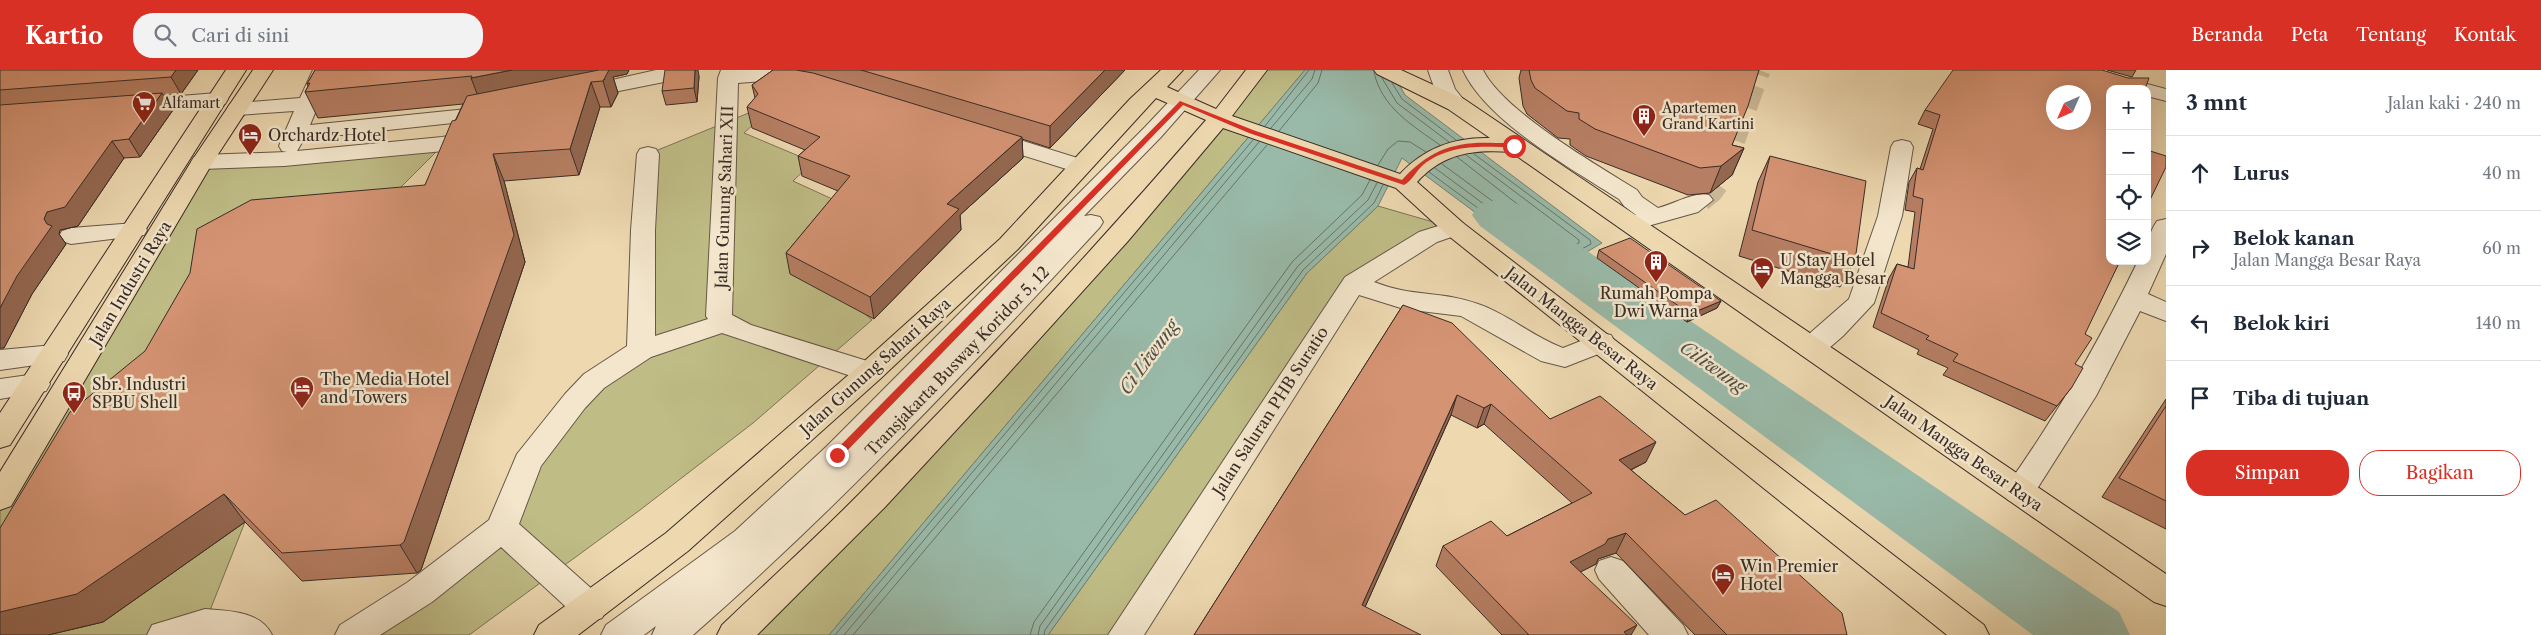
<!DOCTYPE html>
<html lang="id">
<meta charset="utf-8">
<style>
body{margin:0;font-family:"Libre Caslon Text",serif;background:#f2f2f3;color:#1f2937}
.controls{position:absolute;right:15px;top:15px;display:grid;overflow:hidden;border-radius:10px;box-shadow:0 5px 20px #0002}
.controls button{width:45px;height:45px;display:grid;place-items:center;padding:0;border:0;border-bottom:1px solid #e0e1e3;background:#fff;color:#1f2937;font:25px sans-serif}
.compass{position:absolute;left:2046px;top:15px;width:45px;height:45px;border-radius:50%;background:#fff;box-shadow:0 5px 20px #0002;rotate:225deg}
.stop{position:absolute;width:15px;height:15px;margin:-11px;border:4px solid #d93025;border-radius:50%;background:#fff}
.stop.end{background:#d93025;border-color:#fff;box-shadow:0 1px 5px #0008}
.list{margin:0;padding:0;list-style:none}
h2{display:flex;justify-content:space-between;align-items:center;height:65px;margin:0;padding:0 20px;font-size:21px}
h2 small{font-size:16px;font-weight:400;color:#747a83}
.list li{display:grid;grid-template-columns:32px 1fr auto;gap:15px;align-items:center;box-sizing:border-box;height:75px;padding:0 20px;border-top:1px solid #e0e1e3}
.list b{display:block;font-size:19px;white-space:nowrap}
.list p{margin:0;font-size:16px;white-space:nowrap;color:#747a83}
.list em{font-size:16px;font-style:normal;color:#747a83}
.actions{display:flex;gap:10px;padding:15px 20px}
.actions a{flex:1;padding:11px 0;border:1px solid #d93025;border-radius:20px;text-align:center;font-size:18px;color:#d93025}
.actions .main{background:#d93025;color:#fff}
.icon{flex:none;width:28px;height:28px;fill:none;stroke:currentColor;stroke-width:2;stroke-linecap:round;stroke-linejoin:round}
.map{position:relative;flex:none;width:2166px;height:565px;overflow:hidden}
header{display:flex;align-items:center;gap:30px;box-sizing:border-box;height:70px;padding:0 25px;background:#d93025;color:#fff}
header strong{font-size:24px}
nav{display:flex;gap:28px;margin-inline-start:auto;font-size:18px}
.search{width:350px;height:45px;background:#f2f2f3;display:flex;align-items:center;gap:12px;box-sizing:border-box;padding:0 18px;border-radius:20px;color:#747a83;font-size:19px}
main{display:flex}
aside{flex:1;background:#fff}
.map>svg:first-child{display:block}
.green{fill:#bfbc86;stroke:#7c7456}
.water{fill:#99baa9;stroke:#738175}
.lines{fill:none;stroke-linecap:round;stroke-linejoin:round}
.shore{stroke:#697368;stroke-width:1}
.river{fill:#99baa9;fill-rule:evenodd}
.minor-tunnel{stroke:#c9b694;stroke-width:23;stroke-dasharray:23 12;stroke-linecap:butt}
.minor-casing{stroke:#665748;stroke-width:2}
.major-casing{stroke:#392c26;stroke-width:2}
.minor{fill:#f3e6cc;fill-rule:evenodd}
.major{fill:#edd8b0;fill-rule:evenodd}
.wall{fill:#b67e63;stroke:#392c26}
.shaded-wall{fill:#946750;stroke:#392c26}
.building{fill:#d49373;stroke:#392c26;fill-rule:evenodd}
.route{fill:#d93025}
.labels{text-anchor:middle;stroke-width:5;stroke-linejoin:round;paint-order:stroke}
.far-poi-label{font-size:14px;fill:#392c26;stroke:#f3e6cc;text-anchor:start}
.poi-label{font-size:16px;fill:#392c26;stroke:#f3e6cc;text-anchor:start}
.street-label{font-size:16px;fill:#392c26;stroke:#f3e6cc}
.water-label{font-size:18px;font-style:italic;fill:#515047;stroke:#f3e6cc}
</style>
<header>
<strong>Kartio</strong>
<div class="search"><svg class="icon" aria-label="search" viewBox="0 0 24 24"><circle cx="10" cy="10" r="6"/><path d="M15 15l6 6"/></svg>Cari di sini</div>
<nav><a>Beranda</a><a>Peta</a><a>Tentang</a><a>Kontak</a></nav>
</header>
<main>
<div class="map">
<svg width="2166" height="565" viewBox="0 0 2166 565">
<rect width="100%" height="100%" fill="#edd8b0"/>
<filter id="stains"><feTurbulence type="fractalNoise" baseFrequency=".004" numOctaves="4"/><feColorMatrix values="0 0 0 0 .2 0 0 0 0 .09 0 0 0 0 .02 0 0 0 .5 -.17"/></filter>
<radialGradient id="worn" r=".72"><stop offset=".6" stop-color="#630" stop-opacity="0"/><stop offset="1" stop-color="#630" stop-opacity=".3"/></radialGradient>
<g class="green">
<polygon points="1257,0 1305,0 829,565 734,565 987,309"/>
<polygon points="751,42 757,51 744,63 813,92 793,111 841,133 865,244 872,250 753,353 640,440 469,565 353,565 502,458 528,392 641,280 648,84"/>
<polygon points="444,74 367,151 276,389 245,452 205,553 164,565 0,565 0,424 202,92"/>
<polygon points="1378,136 1454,158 1353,213 1125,565 1048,565 1307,203"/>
</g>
<polygon class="water" points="1305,0 1395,0 1393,4 1405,25 1602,173 1554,201 1402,88 1378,136 1307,203 1048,565 829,565"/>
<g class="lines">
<g class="shore">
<path d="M1374 2C1381 37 1413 56 1440 75"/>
<polyline points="1382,8 1397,33 1449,72"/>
<polyline points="1392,13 1402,29 1456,70"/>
<polyline points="1265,56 1309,0"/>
<polyline points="1271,58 1312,9 1315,0"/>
<polyline points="1279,61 1318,13 1322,0"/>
<polyline points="1442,94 1555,177 1566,172 1457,87"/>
<polyline points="1378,95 1388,79 1398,71 1410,72 1426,82"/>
<polyline points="1435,98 1554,186 1579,173 1579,170 1466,85"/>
<polyline points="1429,102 1554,194 1591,174 1590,170 1474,84"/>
<polyline points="835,565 1253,70"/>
<polyline points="844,565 1259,72"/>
<polyline points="853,565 1267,75"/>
<polyline points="1030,565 1034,552 1292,192 1362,125 1370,110"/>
<polyline points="1038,565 1040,556 1298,196 1368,130 1377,113"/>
<polyline points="1044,565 1045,560 1303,200 1374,133 1383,115"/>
</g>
<polygon class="river" points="1499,129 1518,134 2119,542 2130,565 2033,565 1480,156 1472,145 1480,134"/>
<polyline class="minor-tunnel" points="1701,130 1712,121 1719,111 1759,0"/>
<g class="minor-casing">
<g id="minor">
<path d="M313 0H333L310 55 467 39 495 33 503 34 506 39 503 44 477 49 465 75 444 81 284 96 202 99 194 97 191 92 194 87 202 85 287 82 282 81 279 76 294 41 238 45 230 44 227 39 230 34 238 33 300 28ZM453 53 448 66 442 67 297 81 304 69Z"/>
<polygon points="656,0 676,0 671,10 664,12 579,29 572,27 568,23 572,19"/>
<polygon points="721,0 771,0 810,7 813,11 810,15 803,17 763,11 738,13 732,245 751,255 880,295 884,302 880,309 870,312 860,309 722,263 651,287 604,318 585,338 541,396 519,454 602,528 607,538 602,548 590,552 578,548 501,477 432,532 380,565 335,565 340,555 408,512 489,450 517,384 565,324 584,304 627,276 631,160 637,84 640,79 648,77 656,79 659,84 655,160 655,266 708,249 706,246 718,8"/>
<path d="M1199 0H1220L1161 67 1084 146 1091 145 1100 147 1103 152 1100 157C969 299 838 438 693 565H652L656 556 644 565H601L606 555 735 461 826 377 1145 57Z"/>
<path d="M1428 0H1448L1455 19 1467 34 1464 39C1441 44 1434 17 1428 0Z"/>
<path d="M1463 0H1483C1503 41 1597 95 1637 120L1642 127 1658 138C1674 134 1695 121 1709 125L1713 130 1698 142 1637 159 1628 157 1625 152 1628 147 1636 145 1624 136 1619 129C1572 99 1486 51 1463 0Z"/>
<polygon points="2147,14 2166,19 2166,31 2147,26 2147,19 2137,19 2140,16"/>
<polygon points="217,23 225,24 228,29 225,34 131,42 123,41 120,36 123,31 131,30"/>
<polygon points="988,60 1087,91 1090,96 1087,101 1079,103 980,72 977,67 980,62"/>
<polygon points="1902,70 1910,72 1913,77 1902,146 1874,233 1843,266 1821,285 1811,287 1801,285 1797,278 1801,271 1849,229 1878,146 1891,77 1894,72"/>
<path d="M2166 149V184L2148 224 2166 232V251L2140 241 2096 326 2030 430 2019 434 2008 430 2004 422 2008 414C2059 343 2100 269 2138 191H2147C2147 175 2148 164 2157 151Z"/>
<path d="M1454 151 1463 153 1466 158 1463 163 1437 172 1374 212C1411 227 1444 221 1478 234 1508 244 1533 267 1563 278L1601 263 1611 265 1615 272 1611 279 1565 297 1541 291 1461 246 1404 239 1359 225 1144 565H1108L1345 207 1419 162Z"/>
<polygon points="135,153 144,155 147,160 144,165 71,174 62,171 59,166 62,161 71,158"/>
<polygon points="54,275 64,277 68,284 64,291 0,300 0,280"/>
<polygon points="36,304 46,307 50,314 46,321 0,329 0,309"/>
<polygon points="1611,487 1623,491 1683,555 1688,565 1649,565 1599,509 1595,500 1599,491"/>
<path d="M205 539C229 541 261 541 272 565H147L152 555Z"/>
</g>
</g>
<g class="major-casing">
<g id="major">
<polygon points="226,0 246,0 10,375 0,378 0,343"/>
<polygon points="253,0 273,0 213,92 11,436 0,440 0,402 191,92"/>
<path d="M1161 0H1183L1167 17 1216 39 1246 0H1267L1232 46 1400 104C1424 78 1455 67 1490 68L1448 39 1377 4 1374 0H1401L1464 29 2166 504V536L2154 532 1511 82C1474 79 1443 83 1417 112L1463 153 1984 555 1989 565H1947L1445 163 1396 118 1223 58 1128 171 997 316 885 437 757 565H717L722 555C769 510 818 466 864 419 982 300 1096 177 1206 50L1156 28 1018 179 880 309 688 481 578 565H534L539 555 666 463 860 295 1000 169 1130 29Z"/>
</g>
</g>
<use href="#minor" class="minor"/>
<use href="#major" class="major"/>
</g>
<g class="wall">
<polygon points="0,0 198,0 181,24 164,25 173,40 140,87 124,88 78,156 60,160 59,164 66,174 32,224 4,278 0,278"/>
<polygon points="315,0 629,0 627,4 613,7 618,23 611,37 600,37 579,105 504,111 525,192 421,500 417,503 302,511 245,452 103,552 48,565 0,565 425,115 463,34 318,48 305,22 308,16 307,14"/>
<polygon points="773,0 1125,0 1050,78 1022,69 1023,88 960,145 961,160 874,249 790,204 786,183 838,121 802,106 798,86 805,80 752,58 747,37 755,28 752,15"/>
<polygon points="1521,0 1759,0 1732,75 1744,78 1732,105 1710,123 1688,125 1586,86 1570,75 1570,69 1558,68 1527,44 1523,36 1519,8"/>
<polygon points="2107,0 2136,0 2132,7"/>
<polygon points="699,6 697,32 666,35 662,21"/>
<polygon points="2110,19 2085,264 2075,294 2072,317 2045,351 1943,305 1948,298 1917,284 1919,280 1873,257 1889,208 1897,194 1908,197 1915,142 1905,140 1909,112 1917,98 1920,99 1933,59 1918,54 1925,40"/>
<polygon points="1770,86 1855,191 1840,217 1739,186 1758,112"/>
<polygon points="1599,180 1721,231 1717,238 1687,252 1597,188"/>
<polygon points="1403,235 1550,349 1646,392 1631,400 1685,445 1847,565 1695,565 1616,483 1598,489 1596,494 1580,502 1631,565 1502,565 1436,496 1443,476 1507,466 1572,433 1484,354 1477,358 1451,345 1365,537 1194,565"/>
<polygon points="2166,329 2166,459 2102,427"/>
</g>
<g class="shaded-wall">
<polygon points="176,0 198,0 181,24 171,7"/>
<polygon points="512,0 629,0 627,4 613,7 618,23 611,37 603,11 605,9 481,34 471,8"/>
<polygon points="695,0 698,0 699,6 697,32 694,18"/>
<polygon points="1105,0 1125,0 1050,78 1050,56"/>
<polygon points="591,12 600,37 579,105 570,79"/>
<polygon points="162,23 173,40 140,87 129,69"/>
<polygon points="1022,67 1023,88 960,145 961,160 874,249 870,227 947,134"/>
<polygon points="112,71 124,88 78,156 60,160 59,164 66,174 32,224 4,278 0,278 0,238 47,142"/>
<polygon points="1744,78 1732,105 1710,123 1721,96"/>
<polygon points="493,84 504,111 525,192 421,500 417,503 400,475"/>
<polygon points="1721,231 1717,238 1687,252 1690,244"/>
<polygon points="1457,325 1451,345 1357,555 1362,535"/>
<polygon points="1491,334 1484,354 1477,358 1484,338"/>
<polygon points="1656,372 1646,392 1610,410 1619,390"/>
<polygon points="224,424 245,452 103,552 48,565 0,565 0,542"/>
<polygon points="1626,463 1616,483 1598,489 1596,494 1561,512 1570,492 1608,469"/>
<polygon points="1637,555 1631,565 1623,565 1624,562"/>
</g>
<g class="building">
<polygon points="0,0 176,0 171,7 0,20"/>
<polygon points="315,0 512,0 471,8 472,6 305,22 310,13 307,14"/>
<polygon points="599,0 609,0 603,11 591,12 570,79 493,84 514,165 404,472 400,475 282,483 224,424 77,524 0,542 0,458 70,342 145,281 190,203 197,159 251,130 425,115 452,51 456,50 467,26"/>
<polygon points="665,0 695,0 694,18 662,21"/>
<polygon points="773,0 796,0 813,3 1022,67 947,134 959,139 870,227 786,183 850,106 798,86 820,67 747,37 758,24 752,15"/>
<polygon points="861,0 1105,0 1050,56"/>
<polygon points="1529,0 1759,0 1748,36 1732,75 1744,78 1721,96 1700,98 1595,59 1579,49 1579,43 1567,41 1535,18 1531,10"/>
<path d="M1953 0H2102L2128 8H2149L2145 19H2110V191H2120L2085 264 2092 268 2075 294 2083 298 2072 317 2057 336 1953 291 1958 284 1926 269 1929 266 1881 243 1897 194 1914 199 1923 129 1913 126 1917 98 1923 100 1940 45 1925 40ZM2054 22H2084V52H2054Z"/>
<polygon points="162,23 129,69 112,71 65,137 47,142 44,149 47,154 52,156 17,206 0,238 0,35"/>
<polygon points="2147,80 2166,86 2166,97 2147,136"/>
<polygon points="1770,86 1866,111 1855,191 1752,160"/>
<polygon points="1630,168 1721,231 1690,244 1599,180"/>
<polygon points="1403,235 1452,253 1550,349 1600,326 1656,372 1619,390 1685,445 1716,430 1842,543 1847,565 1727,565 1626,463 1608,469 1605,474 1570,492 1637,555 1624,562 1627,565 1529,565 1443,476 1491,451 1507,466 1592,423 1491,334 1484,338 1457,325 1362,535 1421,565 1194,565"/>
<polygon points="2166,336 2166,431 2119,408"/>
</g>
<path class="route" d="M1180 31 1253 60 1402 110C1429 80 1455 71 1495 73 1502 73 1512 72 1518 76L1514 78C1483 76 1449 74 1423 95 1416 101 1412 111 1404 115L1249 63 1183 35 841 387H834V382Z"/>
<defs>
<g id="supermarket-pin" transform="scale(1.25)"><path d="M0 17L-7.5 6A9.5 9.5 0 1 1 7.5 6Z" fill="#8f2418" stroke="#f3e6cc"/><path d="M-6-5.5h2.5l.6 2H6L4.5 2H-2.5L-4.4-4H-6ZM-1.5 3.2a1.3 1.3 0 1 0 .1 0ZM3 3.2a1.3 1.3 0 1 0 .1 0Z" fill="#fff"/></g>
<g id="building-pin" transform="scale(1.25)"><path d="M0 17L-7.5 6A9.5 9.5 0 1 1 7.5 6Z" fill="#8f2418" stroke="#f3e6cc"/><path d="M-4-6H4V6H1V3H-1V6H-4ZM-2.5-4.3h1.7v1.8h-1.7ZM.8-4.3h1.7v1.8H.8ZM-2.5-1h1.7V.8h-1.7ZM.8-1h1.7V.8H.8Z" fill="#fff"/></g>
<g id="hotel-pin" transform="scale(1.25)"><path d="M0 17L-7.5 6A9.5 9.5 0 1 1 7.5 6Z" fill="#8f2418" stroke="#f3e6cc"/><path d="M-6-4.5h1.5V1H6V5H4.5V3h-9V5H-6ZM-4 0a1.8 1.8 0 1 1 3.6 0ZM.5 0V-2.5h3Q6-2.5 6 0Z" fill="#fff"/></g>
<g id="bus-pin" transform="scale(1.25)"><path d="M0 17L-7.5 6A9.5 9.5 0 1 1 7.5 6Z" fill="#8f2418" stroke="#f3e6cc"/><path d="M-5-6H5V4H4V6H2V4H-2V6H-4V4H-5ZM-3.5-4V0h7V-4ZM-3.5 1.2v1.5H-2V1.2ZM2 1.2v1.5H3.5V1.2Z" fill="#fff"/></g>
</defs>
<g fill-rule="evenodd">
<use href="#supermarket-pin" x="144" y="33"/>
<use href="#building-pin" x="1644" y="46"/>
<use href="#hotel-pin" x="250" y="65"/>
<use href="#building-pin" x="1656" y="192"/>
<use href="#hotel-pin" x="1762" y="199"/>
<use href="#hotel-pin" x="302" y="318"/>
<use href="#bus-pin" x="74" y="323"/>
<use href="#hotel-pin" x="1723" y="505"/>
</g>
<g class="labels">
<g class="far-poi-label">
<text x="162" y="38">Alfamart</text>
<text x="1662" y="43">Apartemen<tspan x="1662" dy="16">Grand Kartini</tspan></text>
</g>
<g class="poi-label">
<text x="268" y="71">Orchardz Hotel</text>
<text x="1780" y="196">U Stay Hotel<tspan x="1780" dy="18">Mangga Besar</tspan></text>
<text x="1656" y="229" text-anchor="middle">Rumah Pompa<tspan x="1656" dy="18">Dwi Warna</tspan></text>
<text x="320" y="315">The Media Hotel<tspan x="320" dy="18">and Towers</tspan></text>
<text x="92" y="320">Sbr. Industri<tspan x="92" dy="18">SPBU Shell</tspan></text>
<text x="1740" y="502">Win Premier<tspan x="1740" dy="18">Hotel</tspan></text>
</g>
<g class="street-label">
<text transform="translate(724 127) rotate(-88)" y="6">Jalan Gunung Sahari XII</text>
<text transform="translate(130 213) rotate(-59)" y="6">Jalan Industri Raya</text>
<text transform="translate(1582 258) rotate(38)" y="6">Jalan Mangga Besar Raya</text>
<text transform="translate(957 291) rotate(-46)" y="6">Transjakarta Busway Koridor 5, 12</text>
<text transform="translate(875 296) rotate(-42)" y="6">Jalan Gunung Sahari Raya</text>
<text transform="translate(1270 341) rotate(-57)" y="6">Jalan Saluran PHB Suratio</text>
<text transform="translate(1964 383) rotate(35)" y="6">Jalan Mangga Besar Raya</text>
</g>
<g class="water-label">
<text transform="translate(1149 287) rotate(-54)" y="6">Ci Liwung</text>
<text transform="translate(1713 297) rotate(35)" y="6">Ciliwung</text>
</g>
</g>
<rect width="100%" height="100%" filter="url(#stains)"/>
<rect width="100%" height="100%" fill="url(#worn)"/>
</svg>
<div class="controls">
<button>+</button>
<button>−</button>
<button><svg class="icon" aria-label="locate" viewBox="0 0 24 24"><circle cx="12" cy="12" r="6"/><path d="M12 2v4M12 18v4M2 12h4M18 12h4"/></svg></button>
<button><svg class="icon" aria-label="layers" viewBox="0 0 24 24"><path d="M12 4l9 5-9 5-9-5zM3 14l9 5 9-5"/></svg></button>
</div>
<svg class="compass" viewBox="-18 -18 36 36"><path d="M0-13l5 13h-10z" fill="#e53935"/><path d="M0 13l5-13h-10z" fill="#747a83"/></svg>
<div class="stop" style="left:1514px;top:76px"></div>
<div class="stop end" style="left:837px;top:385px"></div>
</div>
<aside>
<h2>3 mnt<small>Jalan kaki · 240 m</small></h2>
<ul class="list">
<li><svg class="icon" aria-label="ahead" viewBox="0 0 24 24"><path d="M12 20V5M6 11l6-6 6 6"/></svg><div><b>Lurus</b></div><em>40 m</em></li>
<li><svg class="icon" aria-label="right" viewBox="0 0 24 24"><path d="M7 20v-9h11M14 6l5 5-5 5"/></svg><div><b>Belok kanan</b><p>Jalan Mangga Besar Raya</p></div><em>60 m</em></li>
<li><svg class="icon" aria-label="left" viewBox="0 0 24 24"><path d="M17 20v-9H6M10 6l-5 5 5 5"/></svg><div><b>Belok kiri</b></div><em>140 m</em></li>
<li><svg class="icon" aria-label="arrive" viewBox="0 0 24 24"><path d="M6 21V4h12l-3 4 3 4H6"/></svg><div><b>Tiba di tujuan</b></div></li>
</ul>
<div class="actions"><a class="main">Simpan</a><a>Bagikan</a></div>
</aside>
</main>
